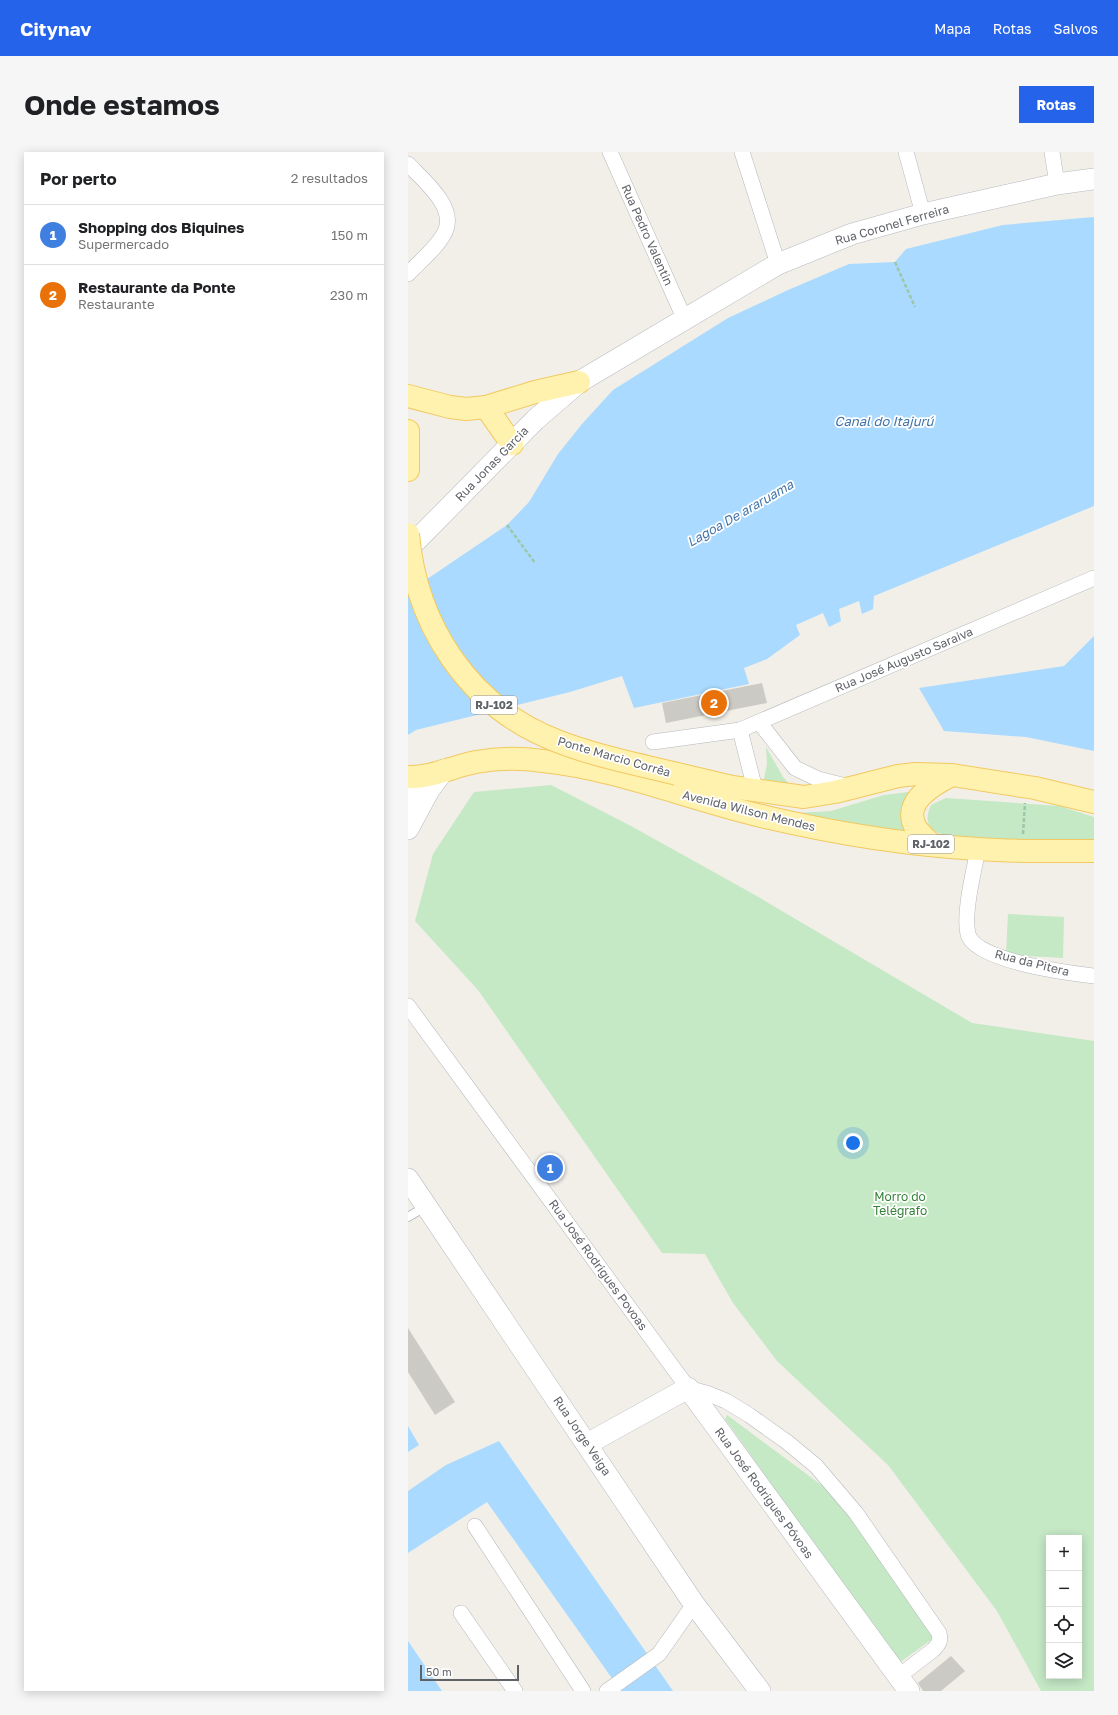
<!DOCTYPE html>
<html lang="pt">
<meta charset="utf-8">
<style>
body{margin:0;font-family:"Golos Text",sans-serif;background:#f6f6f6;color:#202124}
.controls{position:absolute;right:12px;bottom:12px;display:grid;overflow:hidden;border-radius:0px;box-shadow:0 2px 10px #0003}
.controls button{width:36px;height:36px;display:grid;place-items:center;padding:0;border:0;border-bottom:1px solid #e0e0e0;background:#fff;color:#202124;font:20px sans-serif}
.scale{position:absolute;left:12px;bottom:10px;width:99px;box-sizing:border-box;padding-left:4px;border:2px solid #5f6368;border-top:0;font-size:11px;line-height:14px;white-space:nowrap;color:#5f6368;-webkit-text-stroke:3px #fff;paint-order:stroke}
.you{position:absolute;left:445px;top:991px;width:14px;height:14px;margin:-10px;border:3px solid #fff;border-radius:50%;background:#1a73e8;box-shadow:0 0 0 6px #1a73e833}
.badge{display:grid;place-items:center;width:26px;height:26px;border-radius:50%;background:#2563eb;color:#fff;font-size:13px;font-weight:700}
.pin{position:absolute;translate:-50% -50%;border:2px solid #fff;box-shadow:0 1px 4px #0006}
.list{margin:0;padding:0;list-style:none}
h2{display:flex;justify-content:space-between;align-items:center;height:52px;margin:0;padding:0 16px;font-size:17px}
h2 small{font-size:13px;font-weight:400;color:#757577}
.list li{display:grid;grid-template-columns:26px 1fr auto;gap:12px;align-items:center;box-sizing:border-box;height:60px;padding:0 16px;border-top:1px solid #e0e0e0}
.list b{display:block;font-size:15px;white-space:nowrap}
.list p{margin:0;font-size:13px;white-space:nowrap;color:#757577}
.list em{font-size:13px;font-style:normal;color:#757577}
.icon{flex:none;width:22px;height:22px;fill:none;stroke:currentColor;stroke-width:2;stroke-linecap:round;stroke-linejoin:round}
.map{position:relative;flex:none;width:686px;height:1539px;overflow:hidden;border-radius:0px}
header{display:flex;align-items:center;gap:24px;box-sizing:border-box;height:56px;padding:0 20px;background:#2563eb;color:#fff}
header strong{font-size:19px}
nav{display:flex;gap:22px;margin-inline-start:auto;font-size:14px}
.intro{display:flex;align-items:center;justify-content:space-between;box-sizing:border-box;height:96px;padding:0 24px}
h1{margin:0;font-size:28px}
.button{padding:10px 18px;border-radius:0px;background:#2563eb;color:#fff;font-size:14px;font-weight:700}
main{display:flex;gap:24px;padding:0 24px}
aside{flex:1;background:#fff;border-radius:0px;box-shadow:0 2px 10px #0003}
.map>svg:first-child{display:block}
.green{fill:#c5e8c5;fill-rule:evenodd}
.water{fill:#aadaff}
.building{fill:#cccac5}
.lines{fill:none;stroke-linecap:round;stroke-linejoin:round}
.lane-casing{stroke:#b5b8bc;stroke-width:10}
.street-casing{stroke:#b5b8bc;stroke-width:16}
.secondary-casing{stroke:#b6babf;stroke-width:22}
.primary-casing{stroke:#f2c960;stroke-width:24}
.path{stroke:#9cc7a9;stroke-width:2.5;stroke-dasharray:4 2;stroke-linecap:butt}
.lane{stroke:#fff;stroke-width:8}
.street{stroke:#fff;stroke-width:15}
.secondary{stroke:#fff;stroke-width:21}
.primary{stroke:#fff2af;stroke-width:22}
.primary-bridge-casing{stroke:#f2c960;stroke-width:24;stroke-linecap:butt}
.primary-bridge{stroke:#fff2af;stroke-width:22}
.labels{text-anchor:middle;stroke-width:3.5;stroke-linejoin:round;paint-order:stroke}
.shield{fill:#fff;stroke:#8f9295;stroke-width:1}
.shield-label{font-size:11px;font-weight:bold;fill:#5f6368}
.street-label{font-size:12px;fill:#5f6368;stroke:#fff}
.park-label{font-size:12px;fill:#348238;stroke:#fff}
.water-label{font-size:13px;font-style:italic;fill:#4174aa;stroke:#fff}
</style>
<header>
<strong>Citynav</strong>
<nav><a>Mapa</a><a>Rotas</a><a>Salvos</a></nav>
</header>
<div class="intro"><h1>Onde estamos</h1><a class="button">Rotas</a></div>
<main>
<aside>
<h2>Por perto<small>2 resultados</small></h2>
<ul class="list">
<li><span class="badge" style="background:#3f7fe0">1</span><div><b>Shopping dos Biquines</b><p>Supermercado</p></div><em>150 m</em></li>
<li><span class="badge" style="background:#e8710a">2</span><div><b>Restaurante da Ponte</b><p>Restaurante</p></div><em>230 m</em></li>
</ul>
</aside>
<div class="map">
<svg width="686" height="1539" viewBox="0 0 686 1539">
<rect width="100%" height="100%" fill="#f1efe8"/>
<g class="green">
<polygon points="358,595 375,625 386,637 355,631 359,612"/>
<path d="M143 633 223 674 347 743 564 871 686 889V1539H633L589 1459 480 1313 369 1209 325 1151 297 1102 254 1101 70 838 7 769 25 702 66 640ZM641 1386H671V1524H641Z"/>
<polygon points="509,639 504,688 372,662 423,659 476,643"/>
<path d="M538 646 651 654 686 665V691C657 690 543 692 525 678 517 670 519 662 523 653Z"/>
<polygon points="600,762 656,765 655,806 598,803"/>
<polygon points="319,1263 424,1341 527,1485 491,1511 325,1278 317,1267"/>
</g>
<g class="water">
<polygon points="686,65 686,354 466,444 465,457 454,462 451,449 431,457 433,469 421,475 415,461 388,473 392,483 359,507 336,516 341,532 226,556 214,524 162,540 8,578 0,583 0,440 99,373 121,350 150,302 174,272 205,238 320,166 380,138 441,112 487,110 498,97 595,73"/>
<polygon points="686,484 686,599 618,585 536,579 511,536 656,514"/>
<polygon points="0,1274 11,1293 0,1300"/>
<polygon points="91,1289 265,1539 213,1539 79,1350 0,1401 0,1339 38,1313"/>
<polygon points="0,1489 34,1539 0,1539"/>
</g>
<g class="building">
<polygon points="354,531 359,551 258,571 254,551"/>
<polygon points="0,1176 47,1250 27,1263 0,1220"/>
<polygon points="543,1504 557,1519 533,1539 515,1539 510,1531"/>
</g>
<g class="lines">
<g class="lane-casing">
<polyline id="lane" points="0,1065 17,1055"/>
</g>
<g class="street-casing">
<g id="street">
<polyline points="202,0 276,166"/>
<polyline points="334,0 370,112"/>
<polyline points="498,0 515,62"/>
<polyline points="644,0 649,32"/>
<path d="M0 12C15 28 49 55 37 80 29 96 12 109 0 122"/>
<polyline points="351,570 387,616 410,627 442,635"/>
<polyline points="332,578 347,637"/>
<polyline points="245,590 332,578 686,426"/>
<path d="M570 697C566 719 555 761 560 782 566 809 661 821 686 824"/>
<path d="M0 854 280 1236 301 1242 318 1249 341 1263 379 1290 408 1314 448 1361 531 1481C533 1489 531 1492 525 1498L491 1524"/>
<polyline points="67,1374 175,1539"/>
<polyline points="53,1461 107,1539"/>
<polyline points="199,1539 251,1502 286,1452"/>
</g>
</g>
<g class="secondary-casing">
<g id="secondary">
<polyline points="0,397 127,268 171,230 370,112 444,82 515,62 649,32 686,27"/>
<polyline points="0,637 2,672"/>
<polyline points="0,677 21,638 36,618"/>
<polyline points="0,1027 286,1452 352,1539"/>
<polyline points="179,1292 280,1236 501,1539"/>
</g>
</g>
<g class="primary-casing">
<g id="primary">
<polyline points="0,244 42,255 58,257 78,255 127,240 171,230"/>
<polyline points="78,255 104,292"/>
<polyline points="0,279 0,318"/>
<polyline points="269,622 324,635 396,645 427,640 490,624 507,622 544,623 627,636 686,650"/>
<path d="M0 625C23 626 46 614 68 610 90 606 113 606 135 609 212 617 286 649 362 666 431 682 500 693 570 697 609 700 648 699 686 699"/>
<path d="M523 692C518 687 512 682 508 676 493 650 526 632 544 623"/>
</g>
</g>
<g class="path">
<polyline points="487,110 507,155"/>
<polyline points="99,373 127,411"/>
<polyline points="615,682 617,651"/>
</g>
<use href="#lane" class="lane"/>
<use href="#street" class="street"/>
<use href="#secondary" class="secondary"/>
<use href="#primary" class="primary"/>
<g class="primary-bridge-casing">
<path id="primary-bridge" d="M0 382C8 474 61 555 149 589 187 604 229 612 269 622"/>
</g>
<use href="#primary-bridge" class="primary-bridge"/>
</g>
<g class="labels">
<g class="shield">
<rect x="63" y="544" width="46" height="18" rx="3"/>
<rect x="500" y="683" width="46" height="18" rx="3"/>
</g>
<g class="shield-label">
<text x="86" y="557">RJ-102</text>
<text x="523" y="696">RJ-102</text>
</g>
<g class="street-label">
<text transform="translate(484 73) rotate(-16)" y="4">Rua Coronel Ferreira</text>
<text transform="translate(239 83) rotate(66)" y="4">Rua Pedro Valentin</text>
<text transform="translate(84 312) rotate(-46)" y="4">Rua Jonas Garcia</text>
<text transform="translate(496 508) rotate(-23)" y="4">Rua José Augusto Saraiva</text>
<text transform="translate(206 605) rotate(16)" y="4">Ponte Marcio Corrêa</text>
<text transform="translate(341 659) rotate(14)" y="4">Avenida Wilson Mendes</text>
<text transform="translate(624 811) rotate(14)" y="4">Rua da Pitera</text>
<text transform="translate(190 1113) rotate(54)" y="4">Rua José Rodrigues Povoas</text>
<text transform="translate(174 1284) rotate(56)" y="4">Rua Jorge Veiga</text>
<text transform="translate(356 1341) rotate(54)" y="4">Rua José Rodrigues Póvoas</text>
</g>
<g class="park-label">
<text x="492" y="1049">Morro do<tspan x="492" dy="14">Telégrafo</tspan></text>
</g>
<g class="water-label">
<text x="476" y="274">Canal do Itajurú</text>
<text transform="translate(332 361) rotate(-30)" y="5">Lagoa De araruama</text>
</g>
</g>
</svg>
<div class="controls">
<button>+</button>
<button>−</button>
<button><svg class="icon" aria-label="locate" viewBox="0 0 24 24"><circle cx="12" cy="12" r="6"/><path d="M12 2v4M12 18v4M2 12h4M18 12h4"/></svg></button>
<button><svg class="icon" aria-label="layers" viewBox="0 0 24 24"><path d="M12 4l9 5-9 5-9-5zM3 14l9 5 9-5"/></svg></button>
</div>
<div class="scale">50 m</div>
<div class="you"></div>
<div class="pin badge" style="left:142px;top:1016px;background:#3f7fe0">1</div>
<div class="pin badge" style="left:306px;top:551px;background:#e8710a">2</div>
</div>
</main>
